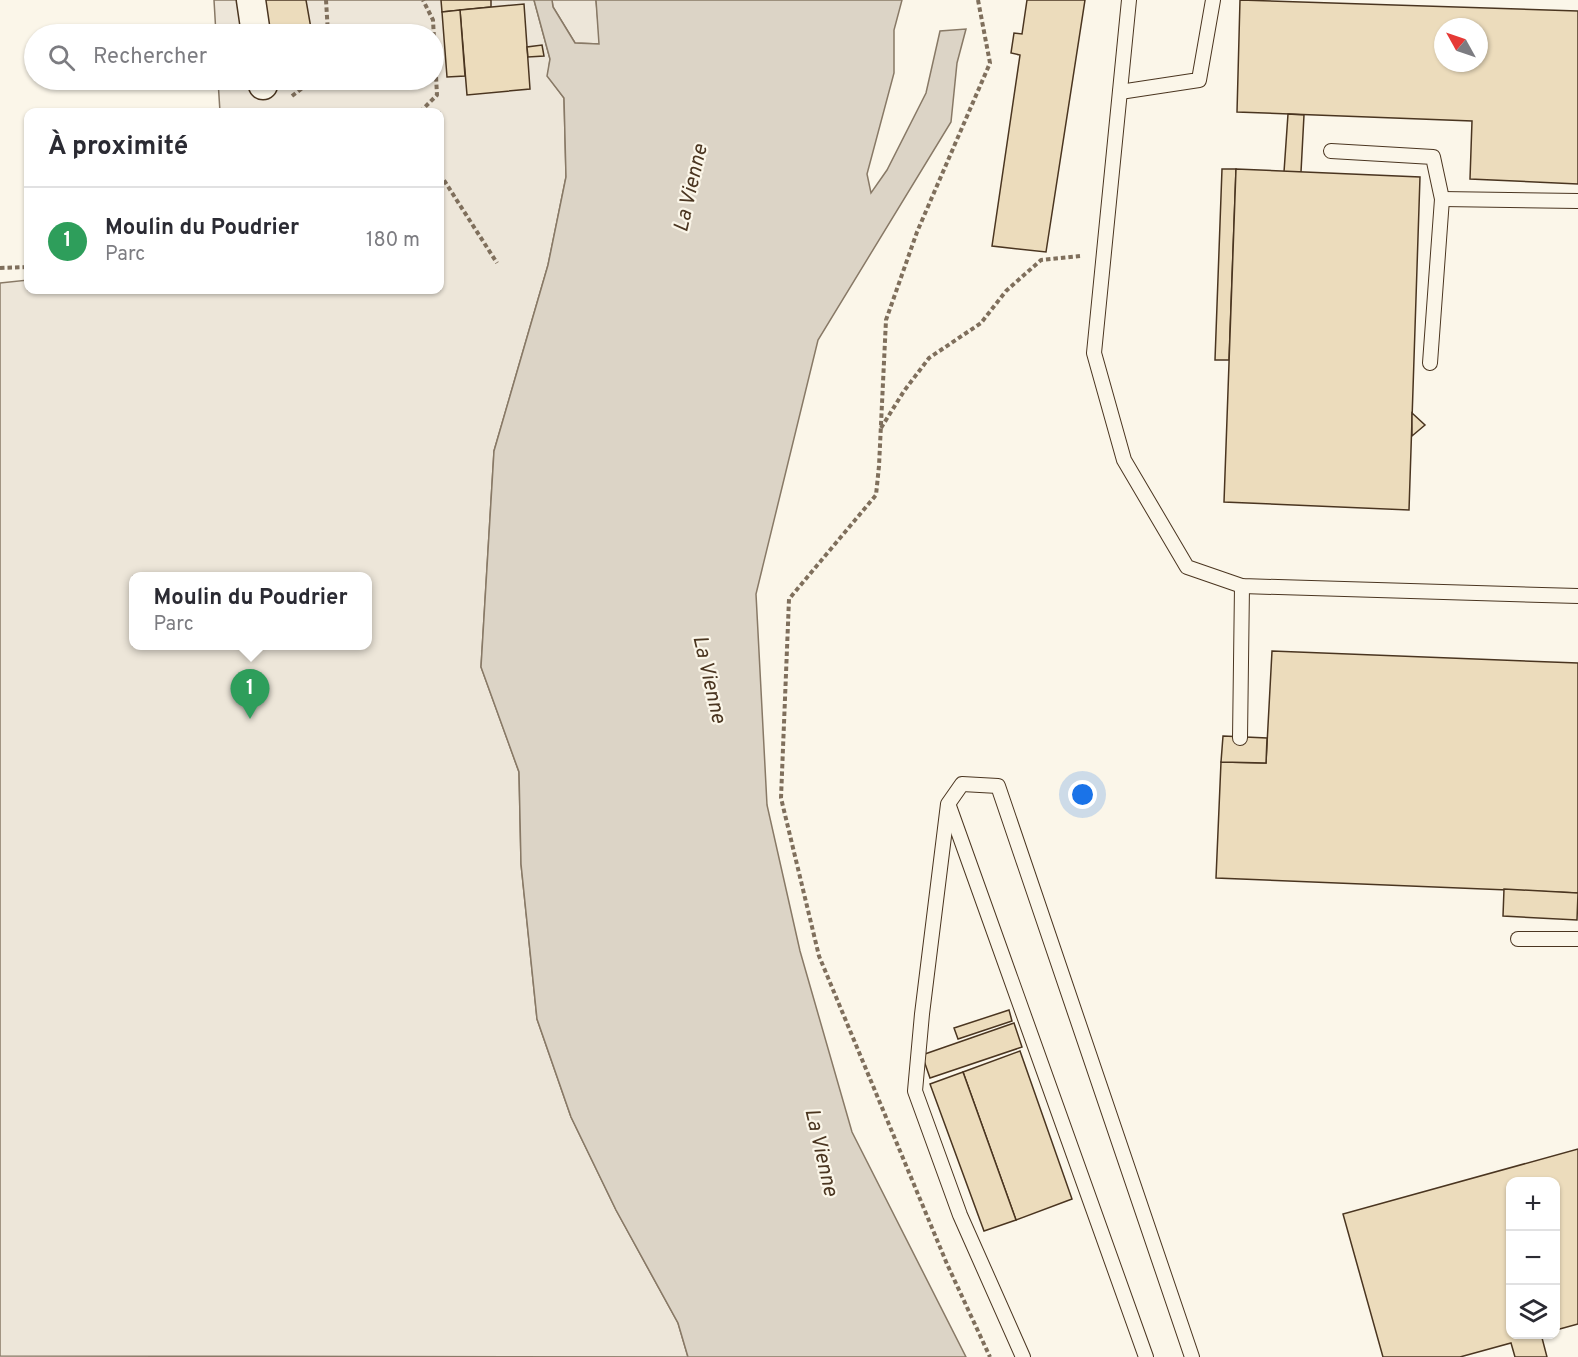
<!DOCTYPE html>
<html lang="fr">
<meta charset="utf-8">
<style>
body{margin:0;font-family:Overpass,sans-serif;background:#f2f2f3;color:#2b2b33}
.controls{position:absolute;right:18px;bottom:18px;display:grid;overflow:hidden;border-radius:12px;box-shadow:0 2px 4px #0004}
.controls button{width:54px;height:54px;display:grid;place-items:center;padding:0;border:0;border-bottom:2px solid #e1e1e2;background:#fff;color:#2b2b33;font:30px sans-serif}
.compass{position:absolute;left:1434px;top:18px;width:54px;height:54px;border-radius:50%;background:#fff;box-shadow:0 2px 4px #0004;rotate:310deg}
.you{position:absolute;left:1083px;top:795px;width:21px;height:21px;margin:-15px;border:4px solid #fff;border-radius:50%;background:#1a73e8;box-shadow:0 0 0 9px #1a73e833}
.badge{display:grid;place-items:center;width:39px;height:39px;border-radius:50%;background:#2563eb;color:#fff;font-size:20px;font-weight:700}
.pin{position:absolute;translate:-50% -50px;filter:drop-shadow(0 2px 3px #0008)}
.pin::after{content:'';position:absolute;top:32px;width:21px;height:18px;background:inherit;clip-path:polygon(0 0,100% 0,50% 100%)}
.popup{position:absolute;left:129px;top:572px;width:243px;height:78px;box-sizing:border-box;display:grid;place-content:center;border-radius:12px;background:#fff;filter:drop-shadow(0 2px 4px #0005);font-size:20px;white-space:nowrap;color:#7c7c81}
.popup b{font-size:22px;color:#2b2b33}
.popup::after{content:'';position:absolute;left:50%;top:100%;margin-left:-12px;border:12px solid transparent;border-top-color:#fff}
.list{margin:0;padding:0;list-style:none}
h2{display:flex;justify-content:space-between;align-items:center;height:78px;margin:0;padding:0 24px;font-size:26px}
h2 small{font-size:20px;font-weight:400;color:#7c7c81}
.list li{display:grid;grid-template-columns:39px 1fr auto;gap:18px;align-items:center;box-sizing:border-box;height:108px;padding:0 24px;border-top:2px solid #e1e1e2}
.list b{display:block;font-size:22px;white-space:nowrap}
.list p{margin:0;font-size:20px;white-space:nowrap;color:#7c7c81}
.list em{font-size:20px;font-style:normal;color:#7c7c81}
.icon{flex:none;width:33px;height:33px;fill:none;stroke:currentColor;stroke-width:2;stroke-linecap:round;stroke-linejoin:round}
.map{position:relative;flex:none;width:1578px;height:1357px;overflow:hidden}
.search{position:absolute;background:#fff;box-shadow:0 2px 4px #0004;left:24px;top:24px;width:420px;height:66px;display:flex;align-items:center;gap:15px;box-sizing:border-box;padding:0 21px;border-radius:33px;color:#7c7c81;font-size:22px}
.panel{position:absolute;background:#fff;box-shadow:0 2px 4px #0004;left:24px;top:108px;width:420px;height:186px;border-radius:12px}
.map>svg:first-child{display:block}
.green{fill:#ede6d9;stroke:#887966;stroke-width:1.5;fill-rule:evenodd}
.water{fill:#dcd4c6;stroke:#887966;stroke-width:1.5}
.building{fill:#ecdcbc;stroke:#4a3520;stroke-width:1.5;fill-rule:evenodd}
.lines{fill:none;stroke-linecap:round;stroke-linejoin:round}
.lane-casing{stroke:#4a3520;stroke-width:16}
.street-casing{stroke:#4a3520;stroke-width:31}
.path{stroke:#7f6f5c;stroke-width:4;stroke-dasharray:4.5 3;stroke-linecap:butt}
.lane{stroke:#fbf6e9;stroke-width:14}
.street{stroke:#fbf6e9;stroke-width:28}
.labels{text-anchor:middle;stroke-width:4.5;stroke-linejoin:round;paint-order:stroke}
.water-label{font-size:21px;font-style:italic;fill:#4a3520;stroke:#fbf6e9}
</style>
<div class="map">
<svg width="1578" height="1357" viewBox="0 0 1578 1357">
<rect width="100%" height="100%" fill="#fbf6e9"/>
<g class="green">
<path d="M214 0H534L550 59 548 76 564 98 566 177 548 265 494 451 481 667 519 772 521 864 537 1019 571 1117 616 1210 678 1323 688 1357 0 1356V283L28 280V290H440V112H220L218 80H434V34H216ZM133 576H367V646H133Z"/>
<polygon points="552,0 596,0 600,44 575,43 553,7"/>
</g>
<polygon class="water" points="534,0 552,0 553,7 575,43 599,44 596,0 902,0 894,30 894,73 867,174 871,193 887,170 926,93 940,31 966,29 957,63 951,122 818,340 756,594 767,805 800,951 852,1132 966,1357 688,1357 678,1323 616,1210 571,1117 537,1019 521,864 519,772 481,667 494,451 548,265 566,177 564,98 547,76 550,59"/>
<g class="building">
<polygon points="262,0 306,0 312,34 268,34"/>
<polygon points="441,0 491,0 491,7 442,12"/>
<polygon points="1027,0 1085,0 1046,252 992,246 1020,55 1011,53 1014,33 1022,34"/>
<path d="M1240 0 1578 11V184L1470 179 1472 121 1237 112ZM1443 27H1479V63H1443Z"/>
<polygon points="524,4 530,89 467,95 460,10"/>
<polygon points="460,10 465,76 447,77 442,12"/>
<polygon points="542,45 544,56 528,57 527,47"/>
<polygon points="1288,114 1304,115 1301,172 1284,172"/>
<polygon points="1222,169 1236,169 1229,360 1215,360"/>
<polygon points="1236,169 1420,177 1409,510 1224,502"/>
<polygon points="1412,413 1425,425 1412,436"/>
<polygon points="1272,651 1578,663 1578,893 1216,878 1221,762 1266,763"/>
<polygon points="1223,736 1267,738 1266,763 1221,762"/>
<polygon points="1504,889 1578,893 1577,920 1503,916"/>
<polygon points="1009,1010 1012,1021 958,1039 954,1028"/>
<polygon points="1014,1023 1022,1047 930,1078 922,1055"/>
<polygon points="1020,1051 1072,1199 1016,1220 963,1072"/>
<polygon points="963,1072 1016,1220 984,1231 930,1084"/>
<polygon points="1578,1149 1578,1324 1556,1330 1556,1182 1510,1182 1510,1334 1541,1334 1547,1357 1515,1357 1511,1343 1460,1357 1383,1357 1343,1214"/>
</g>
<g class="lines">
<g class="lane-casing">
<g id="lane">
<polyline points="1129,0 1094,353 1124,460 1187,567 1242,586 1578,596"/>
<polyline points="1120,92 1199,80 1213,0"/>
<polyline points="1331,151 1433,157 1442,199 1430,363"/>
<polyline points="1442,199 1578,201"/>
<polyline points="1240,738 1242,586"/>
<polyline points="949,806 1146,1357"/>
<polyline points="1518,939 1578,939"/>
<polyline points="1023,1357 960,1215 915,1091 922,1014 948,804 962,784 998,786 1192,1357"/>
</g>
</g>
<g class="street-casing">
<g id="street">
<polyline points="251,0 256,34"/>
<polyline points="263,80 263,85"/>
</g>
</g>
<g class="path">
<polyline points="326,0 328,34"/>
<polyline points="978,0 990,63 917,232 886,320 879,466 876,495 789,599 781,798 819,956 947,1264 990,1357"/>
<polyline points="292,96 313,80"/>
<polyline points="420,112 437,95 433,20 423,0"/>
<polyline points="440,174 497,263"/>
<polyline points="0,268 28,267"/>
<polyline points="881,428 904,391 929,358 981,323 1006,291 1041,260 1080,256"/>
</g>
<use href="#lane" class="lane"/>
<use href="#street" class="street"/>
</g>
<g class="labels">
<g class="water-label">
<text transform="translate(690 188) rotate(-77)" y="7">La Vienne</text>
<text transform="translate(710 679) rotate(77)" y="7">La Vienne</text>
<text transform="translate(822 1152) rotate(77)" y="7">La Vienne</text>
</g>
</g>
</svg>
<div class="controls">
<button>+</button>
<button>−</button>
<button><svg class="icon" aria-label="layers" viewBox="0 0 24 24"><path d="M12 4l9 5-9 5-9-5zM3 14l9 5 9-5"/></svg></button>
</div>
<svg class="compass" viewBox="-18 -18 36 36"><path d="M0-13l5 13h-10z" fill="#e53935"/><path d="M0 13l5-13h-10z" fill="#7c7c81"/></svg>
<div class="you"></div>
<div class="pin badge" style="left:250px;top:719px;background:#2e9e5b">1</div>
<div class="popup"><b>Moulin du Poudrier</b>Parc</div>
<div class="search"><svg class="icon" aria-label="search" viewBox="0 0 24 24"><circle cx="10" cy="10" r="6"/><path d="M15 15l6 6"/></svg>Rechercher</div>
<section class="panel">
<h2>À proximité<small></small></h2>
<ul class="list">
<li><span class="badge" style="background:#2e9e5b">1</span><div><b>Moulin du Poudrier</b><p>Parc</p></div><em>180 m</em></li>
</ul>
</section>
</div>
